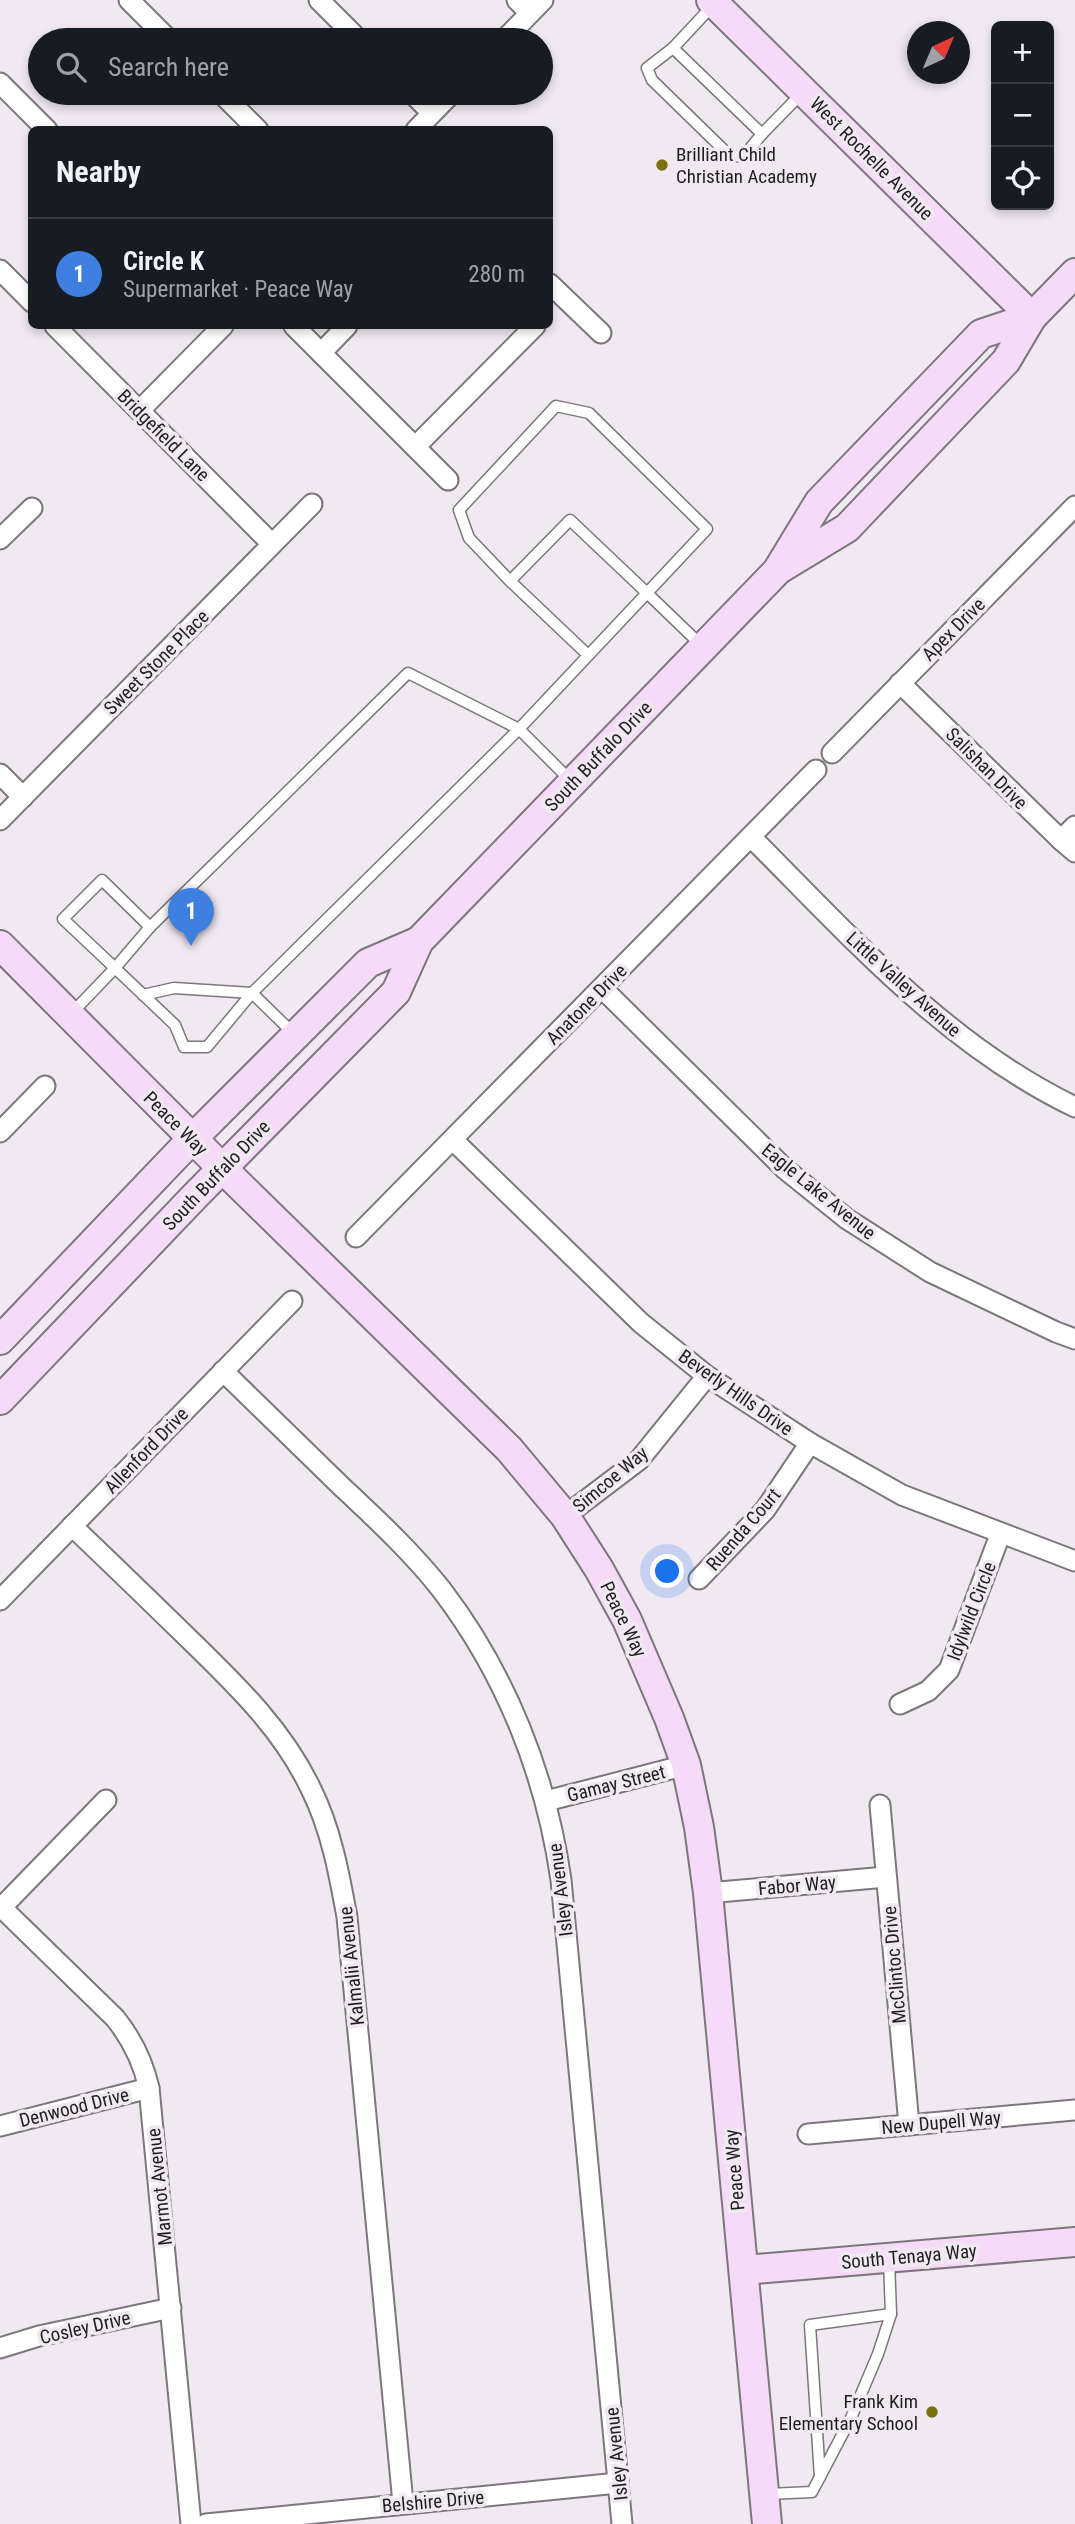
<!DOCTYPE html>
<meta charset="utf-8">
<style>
body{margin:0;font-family:"Roboto Condensed",sans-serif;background:#242831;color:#f1f3f6}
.controls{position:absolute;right:21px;top:21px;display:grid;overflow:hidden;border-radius:10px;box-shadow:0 4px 10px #0003}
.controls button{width:63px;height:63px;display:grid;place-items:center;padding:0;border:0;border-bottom:2px solid #363941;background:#171b24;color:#f1f3f6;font:35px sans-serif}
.compass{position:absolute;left:907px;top:21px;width:63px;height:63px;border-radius:50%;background:#171b24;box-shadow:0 4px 10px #0003;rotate:44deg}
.you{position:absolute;left:668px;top:1572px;width:24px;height:24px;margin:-18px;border:5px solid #fff;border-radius:50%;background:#1a73e8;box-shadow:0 0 0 10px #1a73e833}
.badge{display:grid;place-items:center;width:46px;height:46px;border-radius:50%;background:#7c7111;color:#fff;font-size:23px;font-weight:700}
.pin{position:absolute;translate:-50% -58px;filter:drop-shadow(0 2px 4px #0008)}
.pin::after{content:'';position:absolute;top:37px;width:24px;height:21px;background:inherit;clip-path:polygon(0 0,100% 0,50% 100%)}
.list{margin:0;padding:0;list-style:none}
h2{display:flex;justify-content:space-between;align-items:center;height:91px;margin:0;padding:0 28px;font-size:30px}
h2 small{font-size:23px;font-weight:400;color:#9ea1a6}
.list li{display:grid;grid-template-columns:46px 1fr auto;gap:21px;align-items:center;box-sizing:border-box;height:112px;padding:0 28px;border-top:2px solid #363941}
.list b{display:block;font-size:26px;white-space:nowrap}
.list p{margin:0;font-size:23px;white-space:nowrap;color:#9ea1a6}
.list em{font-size:23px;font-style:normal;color:#9ea1a6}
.icon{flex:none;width:38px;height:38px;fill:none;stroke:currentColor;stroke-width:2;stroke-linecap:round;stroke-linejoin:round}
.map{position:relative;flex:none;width:1075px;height:2524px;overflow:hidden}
.search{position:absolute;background:#171b24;box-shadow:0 4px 10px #0003;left:28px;top:28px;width:525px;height:77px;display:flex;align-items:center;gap:18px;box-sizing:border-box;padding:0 24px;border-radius:38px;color:#9ea1a6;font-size:26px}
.panel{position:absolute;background:#171b24;box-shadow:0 4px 10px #0003;left:28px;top:126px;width:525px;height:203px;border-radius:10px}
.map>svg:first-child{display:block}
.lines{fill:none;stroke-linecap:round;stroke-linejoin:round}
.lane-casing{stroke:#7d767d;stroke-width:13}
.street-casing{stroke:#7d767d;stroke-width:23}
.secondary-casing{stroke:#7d767d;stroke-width:32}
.lane{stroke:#fff;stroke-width:10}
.street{stroke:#fff;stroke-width:19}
.secondary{stroke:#f6dbf9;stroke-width:28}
.poi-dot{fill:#7c7111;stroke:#f1e9f2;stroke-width:2.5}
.labels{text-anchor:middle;stroke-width:7;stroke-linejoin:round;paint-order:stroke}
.poi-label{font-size:19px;fill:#211e21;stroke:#f1e9f2;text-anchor:start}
.street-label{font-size:19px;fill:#211e21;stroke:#f1e9f2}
</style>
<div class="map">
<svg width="1075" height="2524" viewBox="0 0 1075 2524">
<rect width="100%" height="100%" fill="#f1e9f2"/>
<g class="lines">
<g class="lane-casing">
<g id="lane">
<polyline points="714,4 673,48 762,134 803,92"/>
<polyline points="673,48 647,68 652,80 729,155 743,157 762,134"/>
<polyline points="510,581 469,538 459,510 556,406 589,413 707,529 647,593 570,520 510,581 588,655"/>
<polyline points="150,927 115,968 175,1025 184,1047 207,1047 252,993"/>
<polyline points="143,995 174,988 252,993"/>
<polyline points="72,1013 115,968 63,919 102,880 150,927 408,673 519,729 647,593 701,645"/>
<polyline points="294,1034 252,993 519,729 571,781"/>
<polyline points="820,2477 810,2325 891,2314"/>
<polyline points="768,2494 812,2492 851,2418 878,2354 891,2314 889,2260"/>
</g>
</g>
<g class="street-casing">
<g id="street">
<polyline points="129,0 169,40"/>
<polyline points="319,0 359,40"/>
<polyline points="517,0 530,13"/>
<polyline points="504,40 543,0"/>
<polyline points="0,83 47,130"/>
<polyline points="221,93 258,130"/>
<polyline points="412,93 432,113"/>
<polyline points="416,130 452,93"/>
<polyline points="0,270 32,302"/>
<polyline points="550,284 601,333"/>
<polyline points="55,326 272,544"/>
<polyline points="294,326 448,480"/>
<polyline points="321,353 347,326"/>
<polyline points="140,410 223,326"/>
<polyline points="415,447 535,326"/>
<polyline points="0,539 32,508"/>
<polyline points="900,683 1061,840 1075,852"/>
<polyline points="832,753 1075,506"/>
<polyline points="0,774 23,797"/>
<polyline points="0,820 312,504"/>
<path d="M751 837C851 937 946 1045 1075 1107"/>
<polyline points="1061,840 1075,826"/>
<polyline points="602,988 785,1169 847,1219 930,1272 1056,1332 1075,1339"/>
<polyline points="0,1132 45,1086"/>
<polyline points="453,1140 641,1323 707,1376 810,1443 902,1495 1075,1561"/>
<polyline points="356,1237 816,770"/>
<path d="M223 1371C262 1409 302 1448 341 1486 376 1519 411 1551 441 1589 506 1674 546 1775 561 1880L622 2524"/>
<polyline points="565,1516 639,1460 707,1376"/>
<path d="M72 1526C111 1563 149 1600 187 1637 235 1684 282 1728 311 1789 331 1829 339 1873 347 1917L403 2503"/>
<polyline points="699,1579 765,1510 810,1443"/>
<polyline points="0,1600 292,1301"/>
<polyline points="900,1704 928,1691 949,1670 1000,1535"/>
<polyline points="546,1801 686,1765"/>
<polyline points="880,1805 909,2125"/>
<polyline points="708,1893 886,1877"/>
<path d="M0 1906 115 2018C132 2039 143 2062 149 2088L191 2524"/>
<polyline points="2,1907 106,1800"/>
<polyline points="0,2126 149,2088"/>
<polyline points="808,2134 1075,2110"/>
<polyline points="0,2348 39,2336 171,2308"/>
<polyline points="206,2524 618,2483"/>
</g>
</g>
<g class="secondary-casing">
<g id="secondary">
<polyline points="711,0 1032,317"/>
<polyline points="781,568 847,528 1006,361 1032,317 1075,273"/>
<polyline points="0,945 222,1168 509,1449 565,1516 599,1569 627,1620 669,1718 686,1765 699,1827 708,1893 767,2524"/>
<polyline points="0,1340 192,1139 368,963 419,941"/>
<polyline points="0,1400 195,1196 396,992 419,941 777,571 819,502 981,334 1032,317"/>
<polyline points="744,2270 1075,2242"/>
</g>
</g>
<use href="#lane" class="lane"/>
<use href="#street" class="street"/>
<use href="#secondary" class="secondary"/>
</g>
<g class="poi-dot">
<circle cx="662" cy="165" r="7"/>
<circle cx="932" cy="2412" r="7"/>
</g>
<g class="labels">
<g class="poi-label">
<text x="676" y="161">Brilliant Child<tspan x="676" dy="22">Christian Academy</tspan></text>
<text x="918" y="2408" text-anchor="end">Frank Kim<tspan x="918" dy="22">Elementary School</tspan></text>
</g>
<g class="street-label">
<text transform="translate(872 158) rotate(45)" y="7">West Rochelle Avenue</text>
<text transform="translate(164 435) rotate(45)" y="7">Bridgefield Lane</text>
<text transform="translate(953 629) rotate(-45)" y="7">Apex Drive</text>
<text transform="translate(156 662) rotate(-45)" y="7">Sweet Stone Place</text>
<text transform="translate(598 756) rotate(-46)" y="7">South Buffalo Drive</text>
<text transform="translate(987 768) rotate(45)" y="7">Salishan Drive</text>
<text transform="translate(904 984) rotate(42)" y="7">Little Valley Avenue</text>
<text transform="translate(586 1004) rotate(-45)" y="7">Anatone Drive</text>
<text transform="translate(176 1123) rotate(45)" y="7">Peace Way</text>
<text transform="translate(216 1175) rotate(-46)" y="7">South Buffalo Drive</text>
<text transform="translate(819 1191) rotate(39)" y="7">Eagle Lake Avenue</text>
<text transform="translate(736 1392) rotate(35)" y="7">Beverly Hills Drive</text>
<text transform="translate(146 1450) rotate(-46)" y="7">Allenford Drive</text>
<text transform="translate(610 1479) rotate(-40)" y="7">Simcoe Way</text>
<text transform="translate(743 1529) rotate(-49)" y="7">Ruenda Court</text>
<text transform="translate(971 1611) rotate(-69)" y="7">Idylwild Circle</text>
<text transform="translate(624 1619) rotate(64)" y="7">Peace Way</text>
<text transform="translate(616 1783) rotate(-14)" y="7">Gamay Street</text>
<text transform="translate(797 1885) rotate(-5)" y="7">Fabor Way</text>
<text transform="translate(560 1890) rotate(-97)" y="7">Isley Avenue</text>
<text transform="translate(894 1965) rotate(-95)" y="7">McClintoc Drive</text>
<text transform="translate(351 1966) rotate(-96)" y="7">Kalmalii Avenue</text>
<text transform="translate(74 2107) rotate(-14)" y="7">Denwood Drive</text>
<text transform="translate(941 2122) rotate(-5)" y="7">New Dupell Way</text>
<text transform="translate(734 2170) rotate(-95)" y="7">Peace Way</text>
<text transform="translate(159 2187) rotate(-96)" y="7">Marmot Avenue</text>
<text transform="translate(909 2256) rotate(-5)" y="7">South Tenaya Way</text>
<text transform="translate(85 2327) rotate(-13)" y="7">Cosley Drive</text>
<text transform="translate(616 2454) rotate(-96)" y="7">Isley Avenue</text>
<text transform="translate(433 2501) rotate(-5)" y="7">Belshire Drive</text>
</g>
</g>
</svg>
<div class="controls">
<button>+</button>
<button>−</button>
<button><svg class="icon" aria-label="locate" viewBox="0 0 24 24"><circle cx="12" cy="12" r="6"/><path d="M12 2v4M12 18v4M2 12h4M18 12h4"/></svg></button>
</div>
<svg class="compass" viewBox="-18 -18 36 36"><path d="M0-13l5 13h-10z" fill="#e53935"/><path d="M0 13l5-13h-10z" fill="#9ea1a6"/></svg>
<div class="you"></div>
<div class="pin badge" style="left:191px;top:946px;background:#3f7fe0">1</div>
<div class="search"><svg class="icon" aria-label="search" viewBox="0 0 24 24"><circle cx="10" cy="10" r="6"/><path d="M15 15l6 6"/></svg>Search here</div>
<section class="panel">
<h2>Nearby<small></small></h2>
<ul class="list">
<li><span class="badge" style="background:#3f7fe0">1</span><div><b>Circle K</b><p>Supermarket · Peace Way</p></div><em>280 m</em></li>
</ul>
</section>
</div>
